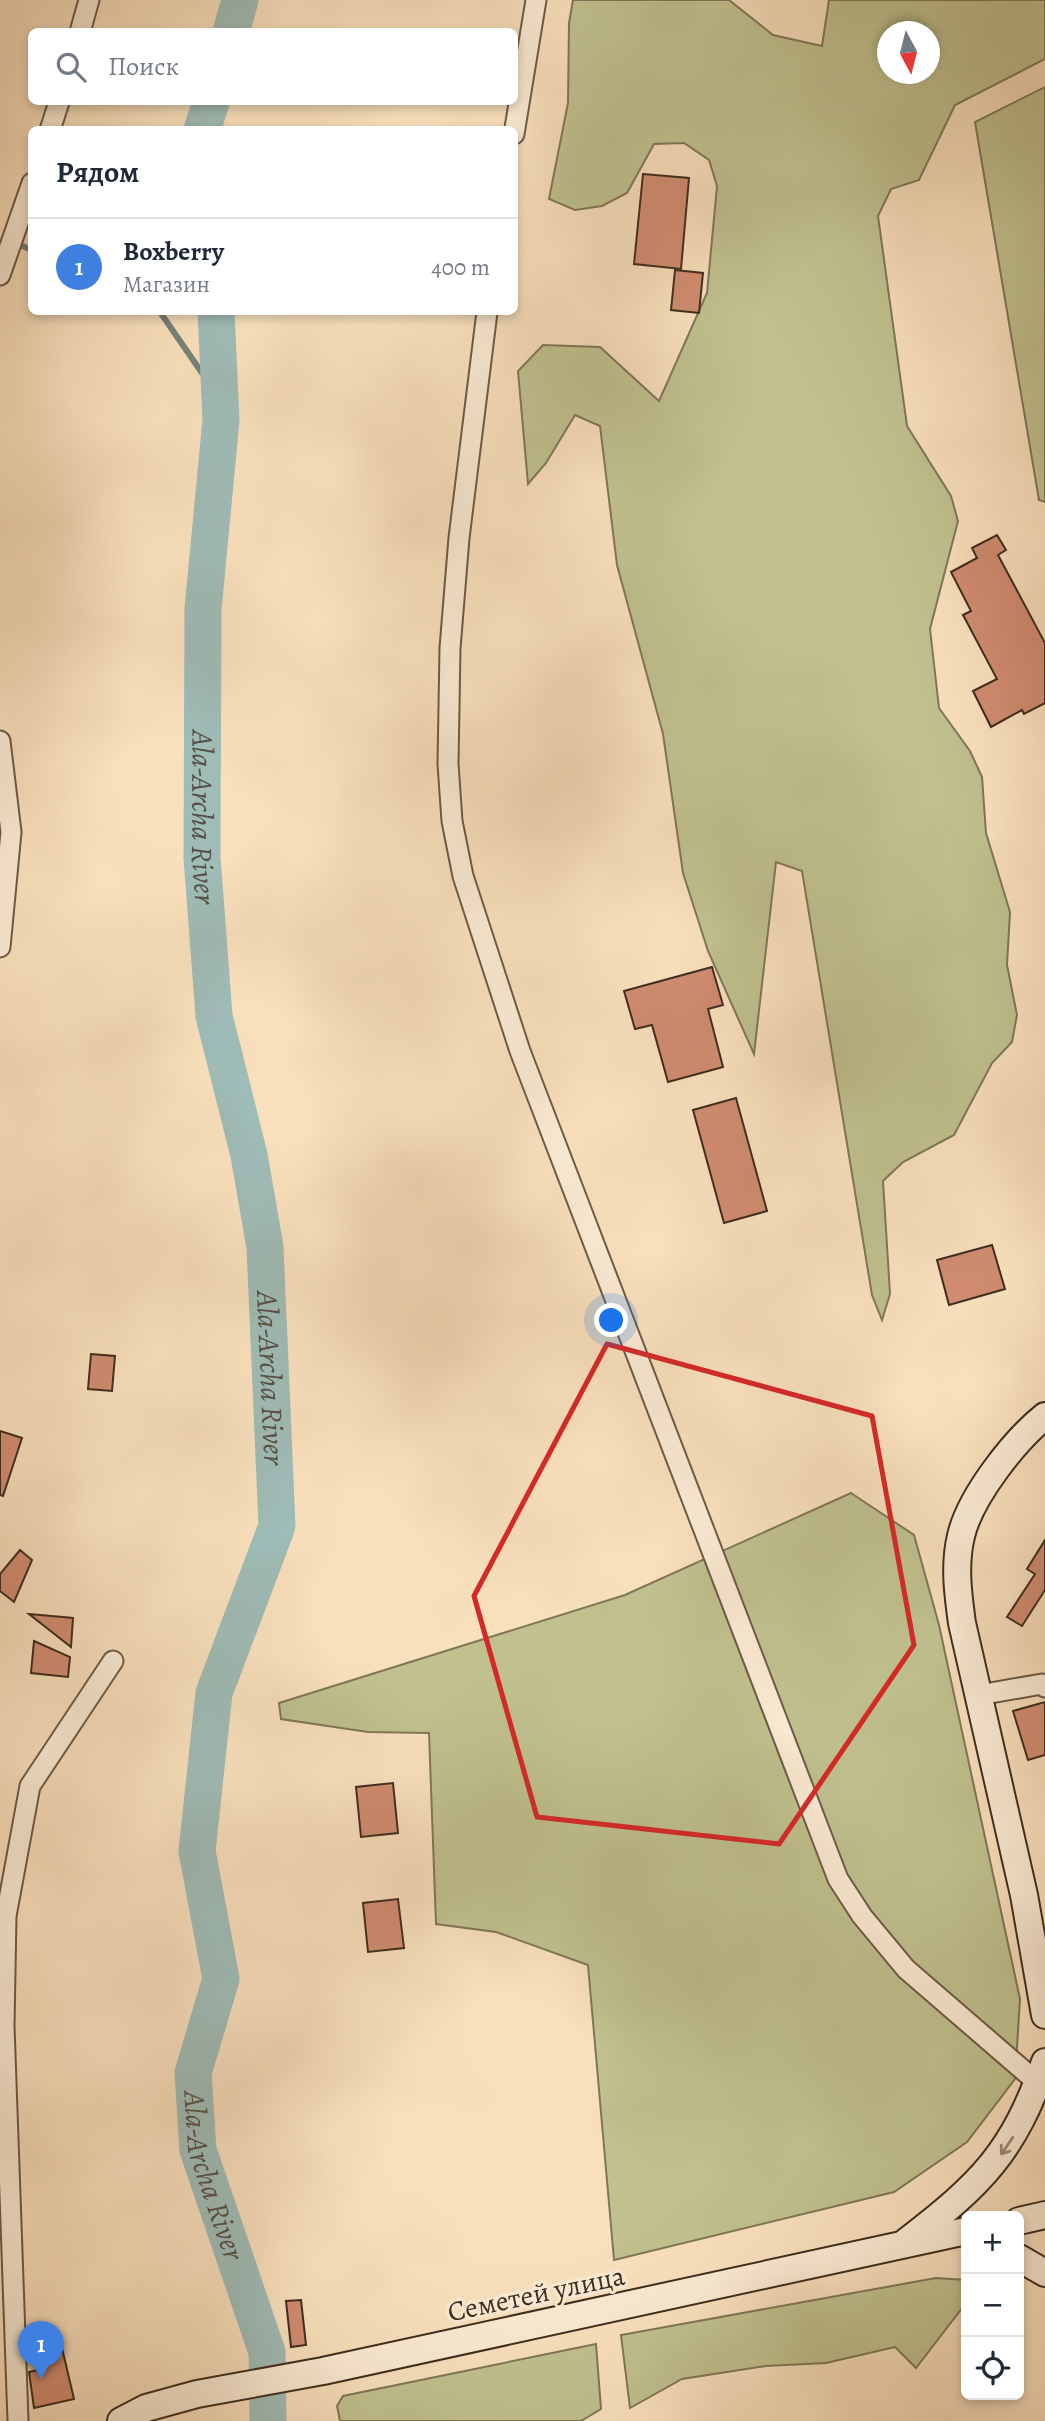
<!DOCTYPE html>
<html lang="ru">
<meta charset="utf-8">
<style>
body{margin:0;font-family:Alegreya,serif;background:#f6f6f7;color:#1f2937}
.controls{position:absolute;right:21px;bottom:21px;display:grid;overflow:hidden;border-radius:10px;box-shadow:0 4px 10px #0003}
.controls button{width:63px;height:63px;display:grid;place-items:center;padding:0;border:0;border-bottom:2px solid #e0e1e3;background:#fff;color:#1f2937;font:35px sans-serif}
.compass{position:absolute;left:877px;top:21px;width:63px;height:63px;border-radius:50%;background:#fff;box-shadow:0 4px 10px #0003;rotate:173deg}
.you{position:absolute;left:612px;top:1321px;width:24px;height:24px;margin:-18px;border:5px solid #fff;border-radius:50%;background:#1a73e8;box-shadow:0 0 0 10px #1a73e833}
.badge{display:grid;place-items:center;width:46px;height:46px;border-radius:50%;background:#0b8043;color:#fff;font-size:23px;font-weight:700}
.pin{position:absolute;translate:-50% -58px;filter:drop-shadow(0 2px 4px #0008)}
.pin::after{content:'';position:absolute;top:37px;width:24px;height:21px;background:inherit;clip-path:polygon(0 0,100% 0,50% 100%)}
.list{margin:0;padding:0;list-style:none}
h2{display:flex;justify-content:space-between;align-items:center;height:91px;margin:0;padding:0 28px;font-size:30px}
h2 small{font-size:23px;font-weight:400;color:#747a83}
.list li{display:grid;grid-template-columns:46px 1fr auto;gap:21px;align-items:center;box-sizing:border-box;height:98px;padding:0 28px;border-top:2px solid #e0e1e3}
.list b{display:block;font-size:26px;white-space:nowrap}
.list p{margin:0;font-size:23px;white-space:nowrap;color:#747a83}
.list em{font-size:23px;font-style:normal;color:#747a83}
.icon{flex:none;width:38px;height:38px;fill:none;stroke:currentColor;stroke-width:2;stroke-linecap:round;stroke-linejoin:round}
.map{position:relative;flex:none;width:1045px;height:2421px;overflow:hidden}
.search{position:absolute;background:#fff;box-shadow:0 4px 10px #0003;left:28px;top:28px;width:490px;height:77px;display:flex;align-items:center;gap:18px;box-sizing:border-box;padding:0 24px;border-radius:10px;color:#747a83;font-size:26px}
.panel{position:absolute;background:#fff;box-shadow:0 4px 10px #0003;left:28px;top:126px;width:490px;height:189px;border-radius:10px}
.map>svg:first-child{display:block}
.green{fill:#c0c18f;stroke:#7f7758;stroke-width:2;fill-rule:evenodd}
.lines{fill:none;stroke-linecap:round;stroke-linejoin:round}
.stream{stroke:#78837b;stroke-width:6}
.river{stroke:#9fbcb7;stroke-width:37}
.building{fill:#d18c71;stroke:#3e2d20;stroke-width:2}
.minor-casing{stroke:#6d5a47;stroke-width:23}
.secondary-casing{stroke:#3e2d20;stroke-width:30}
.minor{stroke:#fbebd4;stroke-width:19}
.secondary{stroke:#fbebd4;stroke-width:26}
.oneway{stroke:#9c8c7a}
.marked{fill:none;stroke:#d62828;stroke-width:5;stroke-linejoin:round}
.labels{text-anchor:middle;stroke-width:6;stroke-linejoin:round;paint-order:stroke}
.street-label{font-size:28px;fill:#3e2d20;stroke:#fbebd4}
.water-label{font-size:30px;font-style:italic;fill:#565146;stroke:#fbebd4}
</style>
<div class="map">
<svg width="1045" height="2421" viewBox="0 0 1045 2421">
<rect width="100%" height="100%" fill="#f9e0bd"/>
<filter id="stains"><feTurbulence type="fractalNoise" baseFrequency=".00286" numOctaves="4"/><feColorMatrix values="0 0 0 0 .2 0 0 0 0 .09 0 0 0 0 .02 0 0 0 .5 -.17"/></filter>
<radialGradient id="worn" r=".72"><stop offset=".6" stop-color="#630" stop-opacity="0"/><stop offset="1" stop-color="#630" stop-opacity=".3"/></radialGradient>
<g class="green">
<path d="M573 0H729L773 35 822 46 829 0H1045V59L955 105 919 180 891 189 878 216 907 426 951 496 958 521 930 629 939 708 970 751 982 777 986 833 1010 912 1007 965 1017 1015 1012 1042 992 1063 954 1135 903 1162 883 1181 890 1294 882 1320 872 1295 802 871 776 862 754 1054 708 951 683 873 663 734 617 565 600 426 575 415 546 463 528 484 518 371 543 345 600 347 659 401 707 293 717 186 709 160 684 143 654 144 627 193 602 206 575 210 549 199 568 103 569 23ZM888 32H930V74H888Z"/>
<polygon points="1045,87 1045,502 1039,500 975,122"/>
<polygon points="851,1493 914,1535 939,1625 1020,1999 1015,2079 967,2142 894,2192 614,2260 588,1965 496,1932 436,1924 429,1733 368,1732 281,1719 279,1703 625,1595"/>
<polygon points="936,2278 966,2280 966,2303 916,2368 895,2347 826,2363 766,2366 682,2379 630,2408 621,2335"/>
<polygon points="596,2344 601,2409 581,2421 340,2421 337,2406 343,2396"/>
</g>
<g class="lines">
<g class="stream">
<polyline points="20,245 32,250"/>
<polyline points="160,312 220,399"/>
</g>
<g class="river">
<polyline points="231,32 240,0"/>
<polyline points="202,130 211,102"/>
<path id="s1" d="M216 312 221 420 203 609 202 857 214 1016 249 1155 265 1247 277 1526 214 1693 197 1851 221 1979 193 2073 198 2150 267 2352 268 2421"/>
</g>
</g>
<g class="building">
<polygon points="643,174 689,178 681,269 634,264"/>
<polygon points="675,270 703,273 699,313 671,310"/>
<polygon points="997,535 1006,550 998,555 1045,643 1045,703 1024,714 1022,710 991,727 973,691 997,679 963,615 971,611 951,572 977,558 972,548"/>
<polygon points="712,967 723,1005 708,1009 723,1067 668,1082 652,1025 635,1029 624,991"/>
<polygon points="736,1098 767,1211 724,1223 693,1110"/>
<polygon points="992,1245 1005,1289 949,1305 937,1260"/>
<polygon points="91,1354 115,1356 112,1391 88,1389"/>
<polygon points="0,1431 22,1438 3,1496 0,1495"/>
<polygon points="1045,1540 1045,1590 1022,1626 1007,1617 1035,1574 1027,1569"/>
<polygon points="20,1550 32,1560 14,1602 0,1591 0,1574"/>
<polygon points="29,1614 73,1618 71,1647"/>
<polygon points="34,1641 70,1657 68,1677 31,1673"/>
<polygon points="1045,1702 1045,1755 1028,1760 1013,1711"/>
<polygon points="393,1783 398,1833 361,1837 356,1787"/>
<polygon points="398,1899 404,1948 368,1952 363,1903"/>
<polygon points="301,2300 306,2345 291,2347 286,2301"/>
<polygon points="62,2348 74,2399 34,2408 29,2372 46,2368 42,2353"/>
</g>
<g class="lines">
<g class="minor-casing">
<g id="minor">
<polyline points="80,32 89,0"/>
<polyline points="50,130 59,102"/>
<polyline points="514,134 536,0"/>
<polyline points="0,275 32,183"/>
<polyline points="487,312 459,538 450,648 448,764 452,821 463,876 520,1051 838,1879 862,1916 906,1969 1038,2083"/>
<polyline points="0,741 11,832 0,947"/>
<polyline points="979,1695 1042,1684 1045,1687"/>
<polyline points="18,2421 4,2026 6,1916 30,1786 113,1661"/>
</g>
</g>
<g class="secondary-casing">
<g id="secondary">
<path d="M1045 1416C1014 1441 970 1497 961 1536 954 1565 958 1594 962 1623L1024 1895 1045 2015"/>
<polyline points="1019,2221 1045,2215"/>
<path d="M907 2241C982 2183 1013 2153 1045 2062"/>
<polyline points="1019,2258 1045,2273"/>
<polyline points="121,2421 146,2408 197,2394 323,2371 966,2231"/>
</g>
</g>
<use href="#minor" class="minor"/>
<use href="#secondary" class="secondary"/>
</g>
<defs><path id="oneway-shaft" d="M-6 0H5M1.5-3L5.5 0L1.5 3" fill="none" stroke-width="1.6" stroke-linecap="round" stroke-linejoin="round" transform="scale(1.75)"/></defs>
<use class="oneway" href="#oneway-shaft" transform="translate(1007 2146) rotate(124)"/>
<path class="marked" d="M607 1344 872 1416 914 1645 779 1844 537 1817 474 1596Z"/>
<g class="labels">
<g class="street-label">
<text transform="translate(536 2293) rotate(-12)" y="10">Семетей улица</text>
</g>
<g class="water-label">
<text dy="10" stroke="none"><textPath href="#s1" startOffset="506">Ala-Archa River</textPath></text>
<text dy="10" stroke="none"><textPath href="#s1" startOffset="1073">Ala-Archa River</textPath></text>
<text dy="10" stroke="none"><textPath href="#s1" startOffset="1892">Ala-Archa River</textPath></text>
</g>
</g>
<rect width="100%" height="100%" filter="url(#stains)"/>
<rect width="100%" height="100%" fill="url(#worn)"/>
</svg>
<div class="controls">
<button>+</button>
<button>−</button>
<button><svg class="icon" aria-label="locate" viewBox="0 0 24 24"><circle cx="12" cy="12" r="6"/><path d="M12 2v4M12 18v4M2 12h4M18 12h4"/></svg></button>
</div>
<svg class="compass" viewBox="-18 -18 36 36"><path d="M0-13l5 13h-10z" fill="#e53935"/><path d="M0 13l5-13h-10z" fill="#747a83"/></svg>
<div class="you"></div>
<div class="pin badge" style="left:41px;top:2379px;background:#3f7fe0">1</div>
<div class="search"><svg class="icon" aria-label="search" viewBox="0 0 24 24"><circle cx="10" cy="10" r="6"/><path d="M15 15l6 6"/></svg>Поиск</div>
<section class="panel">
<h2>Рядом<small></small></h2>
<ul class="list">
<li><span class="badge" style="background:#3f7fe0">1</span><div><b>Boxberry</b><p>Магазин</p></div><em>400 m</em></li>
</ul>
</section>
</div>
